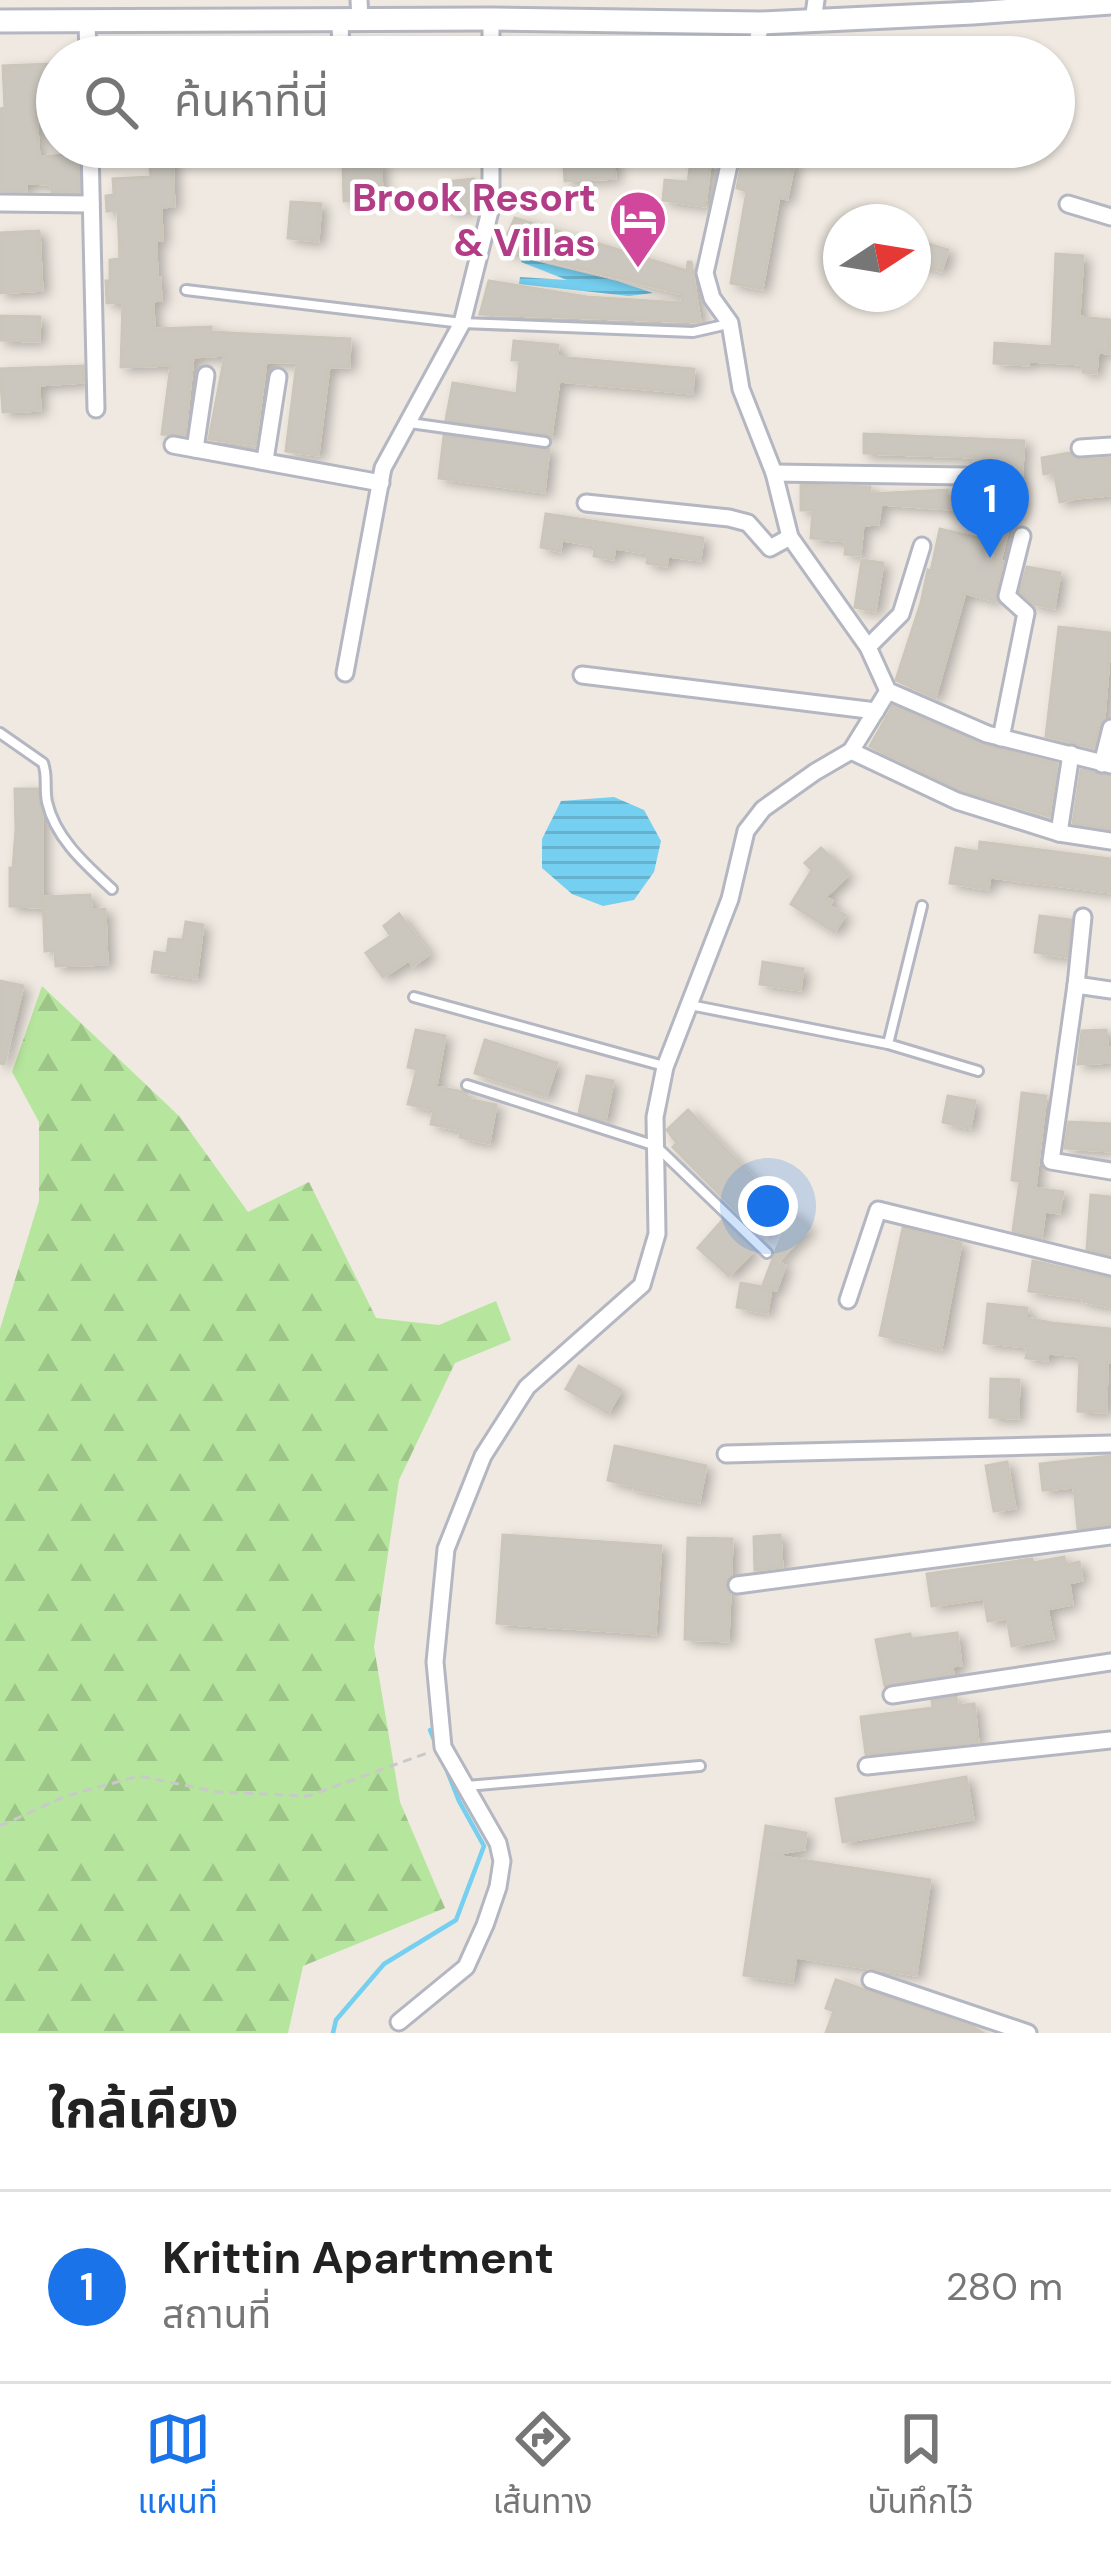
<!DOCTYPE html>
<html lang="th">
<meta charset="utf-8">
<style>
body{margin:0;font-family:"DM Sans","Noto Sans Thai",sans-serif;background:#f2f2f2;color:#222}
.compass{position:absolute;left:823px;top:204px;width:108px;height:108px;border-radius:50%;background:#fff;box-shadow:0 3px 9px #0004;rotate:78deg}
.you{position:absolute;left:768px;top:1206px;width:42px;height:42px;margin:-30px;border:9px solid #fff;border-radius:50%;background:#1a73e8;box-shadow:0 0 0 18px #1a73e833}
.badge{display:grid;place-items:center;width:78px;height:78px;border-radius:50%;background:#1a73e8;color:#fff;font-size:39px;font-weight:700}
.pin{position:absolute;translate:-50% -99px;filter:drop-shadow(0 3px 6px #0008)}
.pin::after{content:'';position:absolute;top:63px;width:42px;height:36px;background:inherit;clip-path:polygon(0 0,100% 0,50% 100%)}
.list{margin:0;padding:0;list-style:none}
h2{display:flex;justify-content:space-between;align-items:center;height:156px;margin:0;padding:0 48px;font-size:51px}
h2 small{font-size:39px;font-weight:400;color:#767676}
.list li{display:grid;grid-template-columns:78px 1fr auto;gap:36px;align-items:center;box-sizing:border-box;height:192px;padding:0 48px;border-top:3px solid #e0e0e0}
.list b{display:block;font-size:45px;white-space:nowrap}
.list p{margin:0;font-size:39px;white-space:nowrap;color:#767676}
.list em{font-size:39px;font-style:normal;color:#767676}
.icon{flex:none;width:66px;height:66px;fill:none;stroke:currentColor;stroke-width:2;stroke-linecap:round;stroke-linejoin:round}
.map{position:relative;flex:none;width:1111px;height:2033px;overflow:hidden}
.search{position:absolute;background:#fff;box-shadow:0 3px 9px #0004;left:36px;right:36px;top:36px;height:132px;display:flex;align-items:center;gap:30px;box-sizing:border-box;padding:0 42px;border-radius:66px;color:#767676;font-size:45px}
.sheet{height:348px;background:#fff}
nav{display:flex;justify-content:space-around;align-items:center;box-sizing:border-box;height:168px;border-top:3px solid #e0e0e0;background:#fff;font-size:33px;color:#767676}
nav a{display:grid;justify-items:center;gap:6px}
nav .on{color:#1a73e8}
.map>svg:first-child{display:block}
.forest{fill:url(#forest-firs)}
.water{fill:url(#water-rules)}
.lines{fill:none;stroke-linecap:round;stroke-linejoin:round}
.stream{stroke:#75cff0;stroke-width:4.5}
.building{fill:#cbc7bf;stroke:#cbc5ba;stroke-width:3;filter:url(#shadow)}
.service-casing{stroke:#b4b7c1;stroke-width:14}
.minor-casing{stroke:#b4b7c1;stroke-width:21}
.secondary-casing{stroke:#b4b7c1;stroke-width:27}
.path{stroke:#c9c9c9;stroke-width:3;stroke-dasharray:9 6;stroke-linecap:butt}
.service{stroke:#fff;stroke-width:8}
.minor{stroke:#fff;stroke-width:15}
.secondary{stroke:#fff;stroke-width:21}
.labels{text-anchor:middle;stroke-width:9;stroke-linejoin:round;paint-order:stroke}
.hotel-label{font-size:39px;font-weight:bold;fill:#b23c85;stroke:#fff;text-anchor:end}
</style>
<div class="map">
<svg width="1111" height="2033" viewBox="0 0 1111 2033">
<defs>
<pattern id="forest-firs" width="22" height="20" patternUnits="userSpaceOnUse" patternTransform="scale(3)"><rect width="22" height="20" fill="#b6e59e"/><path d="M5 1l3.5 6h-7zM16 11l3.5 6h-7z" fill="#9dc588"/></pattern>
<pattern id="water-rules" width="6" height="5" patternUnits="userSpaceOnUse" patternTransform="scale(3)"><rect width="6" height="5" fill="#75cff0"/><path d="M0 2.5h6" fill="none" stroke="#66b2ce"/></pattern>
<filter id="shadow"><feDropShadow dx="6" dy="4" stdDeviation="6" flood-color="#0004"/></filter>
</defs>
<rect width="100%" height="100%" fill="#efe9e1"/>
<polygon class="forest" points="42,986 179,1116 248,1212 309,1182 376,1318 439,1325 496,1301 511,1340 455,1363 399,1480 374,1647 400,1802 445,1908 303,1966 288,2033 0,2033 0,1329 39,1201 39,1122 12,1072"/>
<g class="water">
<polygon points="523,258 617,281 653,293 629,296 519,284 520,277 567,280 521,262"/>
<polygon points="614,797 644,810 661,841 654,872 634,900 603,906 572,894 542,868 542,839 561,801"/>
</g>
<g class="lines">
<g class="stream">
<polyline points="430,1730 437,1747"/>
<polyline points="333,2033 336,2020 384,1964 456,1920 484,1846 459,1801 444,1763"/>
</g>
</g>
<g class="building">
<polygon points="792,43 884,46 884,57 791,57"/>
<polygon points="49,64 51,97 35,98 39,157 78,154 79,192 52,192 51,184 26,183 26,191 0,191 0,109 5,108 3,66"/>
<polygon points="613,147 615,178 565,181 563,150"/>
<polygon points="693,147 721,147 716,167 710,166 705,206 663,200 665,180 688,182"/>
<polygon points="745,147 769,147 767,157 794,163 787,199 779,197 762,289 731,283 747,191 737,188"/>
<polygon points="172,154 174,206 161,207 162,240 156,240 157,279 160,278 161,300 153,301 154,329 211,327 211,332 350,339 349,367 329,367 318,455 286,451 297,362 266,362 255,445 209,439 225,355 193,357 185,435 162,434 171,365 121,367 123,302 107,303 106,281 110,281 110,260 120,259 118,210 107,211 106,196 114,195 113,179 151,177 149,155"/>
<polygon points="381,162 382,200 344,201 343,163"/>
<polygon points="474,179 476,209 448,211 445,182"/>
<polygon points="291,202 321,204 318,241 288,238"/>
<polygon points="515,218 687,271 688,262 691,262 700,322 480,314 489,281 587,297 682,303 683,294 501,249"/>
<polygon points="39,231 42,290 0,293 0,233"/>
<polygon points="913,239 948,250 941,271 913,263"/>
<polygon points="1056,254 1083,256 1079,317 1111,320 1109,353 1098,352 1096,373 1083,372 1083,364 1028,361 1028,365 994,363 995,343 1052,347"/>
<polygon points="0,316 40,317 39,341 0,340"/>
<polygon points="514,341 558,345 557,357 694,369 692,393 559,381 551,436 446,420 453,383 517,394 520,360 512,360"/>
<polygon points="83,366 83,382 39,385 40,410 3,412 0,369"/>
<polygon points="864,434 1024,441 1019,514 1012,513 1000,562 1003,562 995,593 997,601 965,593 935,698 896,680 921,603 928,570 931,571 940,529 983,539 990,512 881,504 878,524 863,525 860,555 845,554 846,541 811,538 813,510 801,510 801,485 870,487 870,494 947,490 947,496 974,499 977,477 975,457 864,453"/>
<polygon points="444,436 549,449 544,492 439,478"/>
<polygon points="1069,453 1080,460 1111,458 1111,495 1077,498 1060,502 1054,472 1044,474 1042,458"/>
<polygon points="546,514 703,538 700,560 668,556 666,566 647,563 648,553 615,548 613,559 594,556 595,545 562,540 560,551 541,547"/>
<polygon points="862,560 883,563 875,611 855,607"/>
<polygon points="1027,567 1060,573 1054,608 1034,604 1020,592"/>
<polygon points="1059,627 1111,633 1104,719 1099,725 1094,748 1046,736"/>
<polygon points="893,706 983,745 1057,764 1049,816 961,790 870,746"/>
<polygon points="1081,770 1111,777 1111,829 1073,823"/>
<polygon points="15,789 38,789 42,815 42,907 10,906 10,868 13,868 16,829"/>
<polygon points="980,842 1111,859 1111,892 990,877 988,889 950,883 956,848 979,852"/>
<polygon points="821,848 848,875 825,897 832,901 829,906 845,915 834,932 791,904 812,870 805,863"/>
<polygon points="90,895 91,910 105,909 107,964 56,966 55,950 45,951 43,897"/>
<polygon points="399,914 429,954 413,966 409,960 383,977 366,953 391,936 384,926"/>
<polygon points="1040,916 1071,920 1067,957 1035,952"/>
<polygon points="186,922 203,925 196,978 152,972 155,952 167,954 169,939 183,940"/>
<polygon points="763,962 803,969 800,990 760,984"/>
<polygon points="0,981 23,986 4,1064 0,1063"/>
<polygon points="416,1030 445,1036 436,1087 463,1092 467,1094 466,1099 496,1105 489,1143 460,1137 461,1130 431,1124 434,1110 408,1104 417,1069 408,1067"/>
<polygon points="1106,1030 1107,1048 1111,1048 1111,1062 1078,1064 1082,1031"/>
<polygon points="485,1040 557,1063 546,1096 475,1073"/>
<polygon points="587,1076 613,1081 605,1121 579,1113"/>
<polygon points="1022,1093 1046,1096 1035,1188 1063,1192 1059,1213 1045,1211 1041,1238 1013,1231 1020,1181 1012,1180"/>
<polygon points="948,1096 975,1101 970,1128 943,1122"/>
<polygon points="688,1110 787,1213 764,1239 673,1147 677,1143 667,1130"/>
<polygon points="1069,1122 1111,1124 1110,1151 1065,1148"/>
<polygon points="1091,1195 1111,1197 1111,1255 1087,1249"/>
<polygon points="791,1211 809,1229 776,1263 785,1266 776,1290 763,1285"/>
<polygon points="722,1221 753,1251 729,1276 698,1248"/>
<polygon points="903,1228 961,1243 941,1349 880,1335"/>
<polygon points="1033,1261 1111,1279 1111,1307 1083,1301 1083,1298 1029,1291"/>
<polygon points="741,1283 771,1289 767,1313 737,1307"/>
<polygon points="988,1304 1027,1308 1026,1318 1052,1323 1111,1329 1111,1362 1107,1362 1106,1412 1078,1411 1080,1356 1048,1353 1047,1360 1026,1358 1028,1347 984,1343"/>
<polygon points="579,1366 621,1390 608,1413 566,1389"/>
<polygon points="991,1379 1019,1380 1018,1418 990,1417"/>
<polygon points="615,1446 706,1466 699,1502 634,1489 634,1486 608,1480"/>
<polygon points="1111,1456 1111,1524 1078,1528 1074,1487 1043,1490 1040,1464"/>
<polygon points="1007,1462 1015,1508 994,1511 986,1466"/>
<polygon points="503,1535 661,1546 655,1634 497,1623"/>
<polygon points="780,1535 782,1567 755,1570 754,1537"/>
<polygon points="688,1538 732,1539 731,1575 725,1585 730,1594 728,1641 685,1639"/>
<polygon points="1064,1557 1066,1565 1079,1562 1082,1580 1069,1583 1072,1604 1047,1609 1053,1638 1012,1646 1007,1618 988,1621 984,1598 932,1606 927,1574 1032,1559 1033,1563"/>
<polygon points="957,1633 961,1665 952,1666 953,1674 885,1686 876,1640 910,1634 911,1639"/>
<polygon points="956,1697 957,1706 974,1704 978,1742 866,1754 861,1717 933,1708 932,1701"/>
<polygon points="966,1777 973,1819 843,1842 836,1799"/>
<polygon points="766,1826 806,1833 804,1849 769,1855 930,1880 916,1975 796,1957 792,1982 744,1975"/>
<polygon points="836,1980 973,2027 983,2033 826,2033 834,2011 826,2008"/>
</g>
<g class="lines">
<g class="service-casing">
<g id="service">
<polyline points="186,290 462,323 693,332 728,324"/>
<polyline points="410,423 545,442"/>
<path d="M0 733 43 763C48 776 44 788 47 802 55 838 86 865 112 889"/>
<polyline points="414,997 664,1066"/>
<polyline points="690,1005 888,1044 978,1071"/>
<polyline points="888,1044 922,906"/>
<polyline points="467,1085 656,1146 767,1253"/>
<polyline points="467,1786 700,1766"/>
</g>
</g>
<g class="minor-casing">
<g id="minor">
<polyline points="359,0 360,20"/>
<polyline points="340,20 341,57"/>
<polyline points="813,21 816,0"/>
<polyline points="87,22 88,57"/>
<polyline points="491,57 491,19"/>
<polyline points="754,57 761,23"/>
<polyline points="90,147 96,409"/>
<polyline points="733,147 705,273 712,298 730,323 741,389 774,473 790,537 868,647 888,691 987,734 1111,765"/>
<polyline points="0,203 91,204"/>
<polyline points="1068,204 1111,217"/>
<polyline points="173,445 381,483"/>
<polyline points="1080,448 1111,446"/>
<polyline points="195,449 206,375"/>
<polyline points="265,460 278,377"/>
<polyline points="774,473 965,476"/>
<polyline points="586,503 729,518 748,523 770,548 790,537"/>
<polyline points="868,647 901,614 922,546"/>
<polyline points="345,673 383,468 462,323 491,207 491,147"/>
<polyline points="582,675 876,711"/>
<polyline points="1001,738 1026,613 1007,596 1022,536"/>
<polyline points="851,751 957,801 1059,833 1111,841"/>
<polyline points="1102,764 1111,728"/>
<polyline points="1059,833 1071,754"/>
<polyline points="1083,917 1076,985 1051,1161 1111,1171"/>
<polyline points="1076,985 1111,990"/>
<polyline points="848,1300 878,1210 1111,1267"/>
<polyline points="726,1454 1111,1444"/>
<polyline points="737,1585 1111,1536"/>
<polyline points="892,1695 1111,1662"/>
<polyline points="867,1766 1111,1740"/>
<polyline points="871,1980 1028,2033"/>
<polyline points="399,2022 466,1967 485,1925 498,1887 502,1861 498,1843 443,1747 435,1662 446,1549 483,1456 527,1387 642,1285 657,1234 655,1117 665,1067 730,899 746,831 763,809 815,772 851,751 888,691"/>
</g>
</g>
<g class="secondary-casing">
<polyline id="secondary" points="0,21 491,19 761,23 973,13 1111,3"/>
</g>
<polyline class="path" points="0,1826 66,1796 139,1776 218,1792 308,1796 430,1752"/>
<use href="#service" class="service"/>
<use href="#minor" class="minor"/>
<use href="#secondary" class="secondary"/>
</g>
<defs>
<g id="hotel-pin" transform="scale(3)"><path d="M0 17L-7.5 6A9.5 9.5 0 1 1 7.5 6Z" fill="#d1479c" stroke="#fff"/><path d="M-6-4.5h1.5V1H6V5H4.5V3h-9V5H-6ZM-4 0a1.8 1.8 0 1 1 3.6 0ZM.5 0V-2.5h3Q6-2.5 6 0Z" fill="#fff"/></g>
</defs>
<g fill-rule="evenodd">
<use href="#hotel-pin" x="638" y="219"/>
</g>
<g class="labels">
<g class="hotel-label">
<text x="596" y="211">Brook Resort<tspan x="596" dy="45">&amp; Villas</tspan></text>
</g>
</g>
</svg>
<svg class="compass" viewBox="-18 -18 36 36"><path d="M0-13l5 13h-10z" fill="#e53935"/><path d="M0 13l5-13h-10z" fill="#767676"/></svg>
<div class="you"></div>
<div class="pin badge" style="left:990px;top:558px">1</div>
<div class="search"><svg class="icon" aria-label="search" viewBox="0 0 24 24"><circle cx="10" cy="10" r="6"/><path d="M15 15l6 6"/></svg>ค้นหาที่นี่</div>
</div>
<section class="sheet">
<h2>ใกล้เคียง<small></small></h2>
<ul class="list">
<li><span class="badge">1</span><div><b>Krittin Apartment</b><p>สถานที่</p></div><em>280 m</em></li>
</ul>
</section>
<nav>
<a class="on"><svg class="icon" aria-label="map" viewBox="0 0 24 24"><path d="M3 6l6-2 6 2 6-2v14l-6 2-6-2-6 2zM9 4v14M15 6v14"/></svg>แผนที่</a>
<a><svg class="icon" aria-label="directions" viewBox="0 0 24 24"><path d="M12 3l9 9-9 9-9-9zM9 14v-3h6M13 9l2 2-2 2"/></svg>เส้นทาง</a>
<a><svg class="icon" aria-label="saved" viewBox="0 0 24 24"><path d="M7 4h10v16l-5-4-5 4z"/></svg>บันทึกไว้</a>
</nav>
